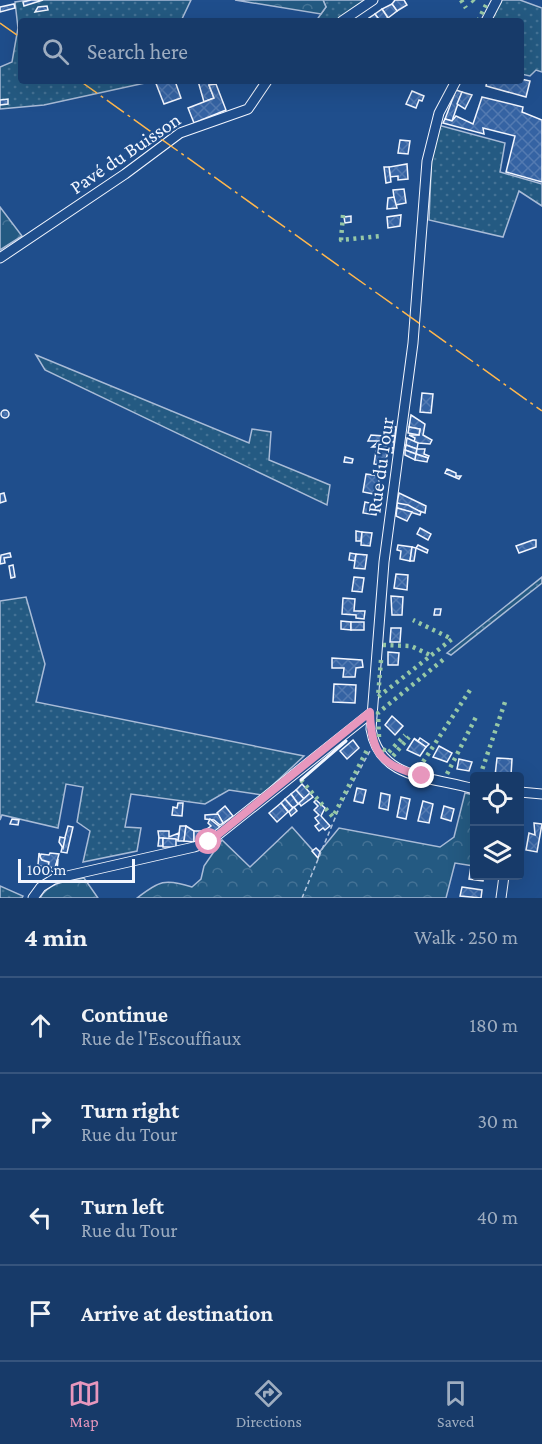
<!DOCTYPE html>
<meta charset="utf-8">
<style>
body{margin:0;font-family:"Crimson Pro",serif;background:#244571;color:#f1f3f6}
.controls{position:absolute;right:18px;bottom:18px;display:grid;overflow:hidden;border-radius:6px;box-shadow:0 6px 24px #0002}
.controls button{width:54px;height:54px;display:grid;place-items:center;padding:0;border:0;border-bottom:2px solid #36547d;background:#173a69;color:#f1f3f6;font:30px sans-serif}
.scale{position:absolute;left:18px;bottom:15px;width:117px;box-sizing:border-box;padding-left:6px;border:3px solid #f2f6ff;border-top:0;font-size:16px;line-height:21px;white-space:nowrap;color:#f2f6ff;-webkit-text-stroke:4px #1f4e8c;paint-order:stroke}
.stop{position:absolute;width:18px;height:18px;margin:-14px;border:4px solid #e797bd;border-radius:50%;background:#fff}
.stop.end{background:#e797bd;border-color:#fff;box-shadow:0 2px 6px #0008}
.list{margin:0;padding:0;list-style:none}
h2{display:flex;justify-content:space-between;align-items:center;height:78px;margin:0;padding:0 24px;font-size:26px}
h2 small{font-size:20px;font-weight:400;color:#9eadc0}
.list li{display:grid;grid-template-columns:39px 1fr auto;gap:18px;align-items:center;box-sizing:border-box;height:96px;padding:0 24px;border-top:2px solid #36547d}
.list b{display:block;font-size:22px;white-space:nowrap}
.list p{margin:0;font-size:20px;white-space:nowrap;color:#9eadc0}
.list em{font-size:20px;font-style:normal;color:#9eadc0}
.icon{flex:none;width:33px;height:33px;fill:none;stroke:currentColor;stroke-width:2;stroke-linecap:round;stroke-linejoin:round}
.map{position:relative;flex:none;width:542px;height:898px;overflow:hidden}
.search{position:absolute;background:#173a69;box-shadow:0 6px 24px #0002;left:18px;right:18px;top:18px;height:66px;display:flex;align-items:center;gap:15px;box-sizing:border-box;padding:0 21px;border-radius:6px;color:#9eadc0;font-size:22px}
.sheet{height:462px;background:#173a69}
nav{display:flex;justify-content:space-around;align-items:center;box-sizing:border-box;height:84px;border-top:2px solid #36547d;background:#173a69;font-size:16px;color:#9eadc0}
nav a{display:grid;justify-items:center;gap:3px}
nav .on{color:#e797bd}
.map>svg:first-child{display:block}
.grass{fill:url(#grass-dots);stroke:#a8bbd7;stroke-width:1.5}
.forest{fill:url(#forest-crowns);stroke:#a8bbd7;stroke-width:1.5}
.building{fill:url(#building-cross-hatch);stroke:#f2f6ff;stroke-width:1.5}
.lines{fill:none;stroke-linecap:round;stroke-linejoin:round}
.minor-casing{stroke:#f2f6ff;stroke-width:11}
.path{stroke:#b3c4dc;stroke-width:1.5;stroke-dasharray:4.5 3;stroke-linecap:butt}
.minor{stroke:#1f4e8c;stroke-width:9}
.hedge{stroke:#97c8a6;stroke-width:4.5;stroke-dasharray:3 4.5;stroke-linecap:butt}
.wall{stroke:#f2f6ff;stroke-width:3}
.power{stroke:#ffb74d;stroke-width:1.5;stroke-dasharray:21 4.5 3 4.5;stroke-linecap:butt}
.route{stroke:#e797bd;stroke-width:8}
.labels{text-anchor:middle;stroke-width:4.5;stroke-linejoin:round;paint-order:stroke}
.street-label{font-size:20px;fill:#f2f6ff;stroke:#1f4e8c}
</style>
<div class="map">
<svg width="542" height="898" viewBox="0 0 542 898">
<defs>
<pattern id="grass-dots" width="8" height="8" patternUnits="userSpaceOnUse" patternTransform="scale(1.5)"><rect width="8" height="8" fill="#245a82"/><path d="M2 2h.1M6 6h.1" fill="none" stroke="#447295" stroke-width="1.8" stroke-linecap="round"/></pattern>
<pattern id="forest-crowns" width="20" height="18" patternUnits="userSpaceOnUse" patternTransform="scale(1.5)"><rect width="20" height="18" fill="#245a82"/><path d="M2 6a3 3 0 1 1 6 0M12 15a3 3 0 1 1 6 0" fill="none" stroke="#447295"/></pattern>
<pattern id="building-cross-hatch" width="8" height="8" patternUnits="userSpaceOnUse" patternTransform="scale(1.5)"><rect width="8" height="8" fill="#3563a3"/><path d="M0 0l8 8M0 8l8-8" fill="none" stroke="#537ab1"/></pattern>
</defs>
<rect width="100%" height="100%" fill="#1f4e8c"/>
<g class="grass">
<polygon points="28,0 191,0 181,21 21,21 21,81 145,83 44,105 0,109 0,67 12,62 18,28 15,2"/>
<polygon points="323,0 368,0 337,21 316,21 326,7"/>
<polygon points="501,0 520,0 542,8 542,72 536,70 530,76 521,74 521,21 490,21"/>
<polygon points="438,125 505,143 500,172 542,184 542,206 519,191 503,237 429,220 432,147"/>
<polygon points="36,355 249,443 252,429 271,432 269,460 330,485 327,505 45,370"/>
<polygon points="542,577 542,583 451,655 447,653"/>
<polygon points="26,597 45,664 36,702 304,756 262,795 229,790 205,804 131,794 125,827 141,828 137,851 83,862 90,831 77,822 83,787 66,784 58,828 2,815 0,820 0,601"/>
<polygon points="0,886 23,896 22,898 0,898"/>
</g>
<g class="forest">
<polygon points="235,0 323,0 326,7 321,14"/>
<polygon points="0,207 22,236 0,250"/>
<path d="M465 793 474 795V866L455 863 446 898H137C159 881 165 878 192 887L201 879 204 866 222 840 250 867 292 827 317 855 339 828 440 847 454 837Z"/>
<path d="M84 878 98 898H40C49 882 67 881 84 878Z"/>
</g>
<g class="building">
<polygon points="43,0 24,6 23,2 31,0"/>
<polygon points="404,0 407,5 397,11 392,4 395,0"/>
<polygon points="14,4 15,8 0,12 0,7"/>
<polygon points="392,4 397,11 388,18 382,9"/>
<polygon points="47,6 48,10 35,12 38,7"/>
<polygon points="382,9 388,18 380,21 375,14"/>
<polygon points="375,14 380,21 371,21 369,18"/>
<polygon points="521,79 530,81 526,97 486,86 487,81 521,81"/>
<polygon points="155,81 175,81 181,98 164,104"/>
<polygon points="198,81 216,81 216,84 209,85 214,98 204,102"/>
<polygon points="216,84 226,110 194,123 188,108 214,98 209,85"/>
<polygon points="456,90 462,92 452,121 445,119"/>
<polygon points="412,91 424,96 422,101 419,100 416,108 406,104"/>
<polygon points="462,92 472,95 465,109 457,104"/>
<polygon points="482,97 523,107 522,112 542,120 542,182 506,172 515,136 483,128 484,134 443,123 445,119 452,121 456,116 473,124"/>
<polygon points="8,99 8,104 0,105 0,100"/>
<polygon points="400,140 410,141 408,154 398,153"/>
<polygon points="407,164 408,179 398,180 398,176 390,177 389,167"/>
<polygon points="384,167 389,167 391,182 386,183"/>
<polygon points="404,189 406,203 395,205 393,190"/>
<polygon points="394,197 397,208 387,209 388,198"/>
<polygon points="401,215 400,226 388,228 387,217"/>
<polygon points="351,216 351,222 345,223 344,217"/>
<polygon points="422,393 433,394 431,413 420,412"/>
<circle cx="5" cy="414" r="4"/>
<polygon points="411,415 425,424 423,435 432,440 430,444 418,443 414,442 415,438 409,435 419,435 420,429 409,427"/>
<polygon points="388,426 396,427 395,436 387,436"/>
<polygon points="409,427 420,429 419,435 408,433"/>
<polygon points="371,435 384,436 383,447 372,447 379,441 368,441"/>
<polygon points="384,436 395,436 394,442 384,441"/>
<polygon points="407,438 418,443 417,449 406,445"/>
<polygon points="384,441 394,442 394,448 383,447"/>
<polygon points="406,445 417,449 416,454 405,450"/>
<polygon points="383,447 393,448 393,453 388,452 384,466 374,464 376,451 382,452"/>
<polygon points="417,449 425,449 424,454 429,456 428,458 416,454"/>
<polygon points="405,450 416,454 415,460 405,455"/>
<polygon points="416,454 428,458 427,462 415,460"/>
<polygon points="345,457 353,459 352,463 344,462"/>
<polygon points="447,469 456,473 456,476 461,476 459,479 445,473"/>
<polygon points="366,474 379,476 379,495 363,492"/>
<polygon points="4,493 6,501 0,503 0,494"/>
<polygon points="399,493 426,506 425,513 397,503"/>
<polygon points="365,502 378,505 376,515 363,513"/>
<polygon points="397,503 408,505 421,512 420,515 397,508"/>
<polygon points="397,508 412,512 407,521 396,516"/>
<polygon points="420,528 431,534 428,540 417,534"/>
<polygon points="356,531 362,532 361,541 356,541"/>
<polygon points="362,532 372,533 370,546 361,545"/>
<polygon points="533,540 536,540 536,547 519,553 516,546"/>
<polygon points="398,545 412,547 410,561 400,559 401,551 397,550"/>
<polygon points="418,545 428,550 427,553 416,548"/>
<polygon points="412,547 416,548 414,561 410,561"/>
<polygon points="10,553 11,557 4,558 5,563 0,564 1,555"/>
<polygon points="350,553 356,554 355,561 349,560"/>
<polygon points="356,554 367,555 365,569 354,568"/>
<polygon points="13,565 15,577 11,578 9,566"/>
<polygon points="396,574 408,575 407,590 394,588"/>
<polygon points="354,577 364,578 362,592 352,591"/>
<polygon points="391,596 403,597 402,615 392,615"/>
<polygon points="343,598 355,599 354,611 365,611 364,619 356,618 356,615 342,614"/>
<polygon points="435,609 441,609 440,615 434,615"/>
<polygon points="341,621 351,622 351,630 341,629"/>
<rect x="351" y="622" width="13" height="8"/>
<polygon points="391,628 401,628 400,642 390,642"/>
<polygon points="388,652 399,653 398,665 388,665"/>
<polygon points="332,658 362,660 363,667 356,668 355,677 343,677 344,668 332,668"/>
<polygon points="334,684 356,685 355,703 333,702"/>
<polygon points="392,716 403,726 395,735 385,725"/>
<polygon points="414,738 418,741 420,738 429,744 426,747"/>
<polygon points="414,739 426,747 420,756 407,750"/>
<polygon points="353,740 359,748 347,759 340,751"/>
<polygon points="439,746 452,753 447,762 433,757"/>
<polygon points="497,758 512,759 511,775 495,776"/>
<polygon points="459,759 472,762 469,771 457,769"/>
<polygon points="302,784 310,793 304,799 296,790"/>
<polygon points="357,788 366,790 363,803 354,801"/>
<polygon points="296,790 304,799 298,804 291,794"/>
<polygon points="310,793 313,797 301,806 299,803"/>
<polygon points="381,793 390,795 388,810 379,808"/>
<polygon points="291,794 298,804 293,808 285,799"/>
<polygon points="401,797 410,799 406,819 397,817"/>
<polygon points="285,799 293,808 289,812 281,803"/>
<polygon points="316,800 325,808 321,816 330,826 325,830 323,828 319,831 315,826 319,823 315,818 319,815 314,810 318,806 314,802"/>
<polygon points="423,801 433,804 429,823 418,821"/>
<polygon points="178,803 183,803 182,816 172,815 173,807 177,808"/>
<polygon points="281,803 288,812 277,822 269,813"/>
<polygon points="225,806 233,816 223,823 217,813"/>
<polygon points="444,806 454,809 451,821 441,818"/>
<polygon points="294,807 297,811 291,816 289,812"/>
<polygon points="218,814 223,823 220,825 214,820 205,819 205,815"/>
<polygon points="12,819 19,820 18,825 10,824"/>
<polygon points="210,819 220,827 211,834 207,829 211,826 208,823"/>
<polygon points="534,823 542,824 537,852 526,850 529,833 535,835"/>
<polygon points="68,826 73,827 67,853 61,852"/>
<polygon points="180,826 186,826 184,841 178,841"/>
<polygon points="186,826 194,831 194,842 184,841"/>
<polygon points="158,831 169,831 169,837 179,833 178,840 159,838"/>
<polygon points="194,831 202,831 202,841 194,842"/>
<polygon points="60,837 65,838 63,848 59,842"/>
<polygon points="159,838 163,838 163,846 158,846"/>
<polygon points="163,838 176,839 176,847 163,847"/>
<polygon points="316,848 320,852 318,858 312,851"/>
<polygon points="39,853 42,860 49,862 48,867 55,868 54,872 38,865"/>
<polygon points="50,853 59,854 55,868 48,867 49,862 42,860 40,857 41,854 49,855"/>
<polygon points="58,859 57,872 54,872 55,868"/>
<polygon points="471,866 474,866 474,876 484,876 483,881 469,879"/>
<polygon points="462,887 482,890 481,898 460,896"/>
</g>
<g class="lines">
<g class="minor-casing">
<g id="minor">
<polyline points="342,21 373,0"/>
<polyline points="486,21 497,0"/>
<path d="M456 81 439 113 427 161 413 343 384 562 371 729C380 781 432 776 474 789"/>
<polyline points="0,258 125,174 180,133 248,109 267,81"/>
<polyline points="520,792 542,794"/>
<polyline points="33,898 41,887 54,879 194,847 209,842 371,713"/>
<polyline points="501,898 504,876"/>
</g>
</g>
<polyline class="path" points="302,898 340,806 370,751"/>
<use href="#minor" class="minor"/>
<g class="hedge">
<polyline points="461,0 466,8"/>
<polyline points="472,0 474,2"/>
<polyline points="478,21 487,3"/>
<polyline points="343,215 341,240 382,236"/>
<polyline points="383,645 411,646 432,656"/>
<polyline points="381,660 378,697 452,639 413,620"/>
<polyline points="379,737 378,713 444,659"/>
<polyline points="383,749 388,753 405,735"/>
<polyline points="393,756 409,737"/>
<polyline points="419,768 470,690"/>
<polyline points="447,774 477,715"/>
<polyline points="480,776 505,702"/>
<polyline points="301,780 333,817 367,750"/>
</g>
<polyline class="wall" points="301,780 346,741"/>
<g class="power">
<polyline points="0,23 21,38"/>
<polyline points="80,81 542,411"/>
</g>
</g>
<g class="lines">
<path class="route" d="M209 842 370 712C371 755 382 765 422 776"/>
</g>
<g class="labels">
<g class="street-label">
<text transform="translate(125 153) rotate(-34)" y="7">Pavé du Buisson</text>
<text transform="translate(380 465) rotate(-82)" y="7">Rue du Tour</text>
</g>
</g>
</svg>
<div class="controls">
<button><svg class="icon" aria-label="locate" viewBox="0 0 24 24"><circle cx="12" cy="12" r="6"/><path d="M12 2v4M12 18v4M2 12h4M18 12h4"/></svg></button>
<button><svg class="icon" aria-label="layers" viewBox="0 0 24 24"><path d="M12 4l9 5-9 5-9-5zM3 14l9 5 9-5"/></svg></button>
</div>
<div class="scale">100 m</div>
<div class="stop" style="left:209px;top:842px"></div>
<div class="stop end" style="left:422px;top:776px"></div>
<div class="search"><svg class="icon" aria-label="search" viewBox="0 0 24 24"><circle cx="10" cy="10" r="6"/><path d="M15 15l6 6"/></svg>Search here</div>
</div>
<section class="sheet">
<h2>4 min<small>Walk · 250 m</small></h2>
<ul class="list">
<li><svg class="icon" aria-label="ahead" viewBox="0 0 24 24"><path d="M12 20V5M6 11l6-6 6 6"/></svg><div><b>Continue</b><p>Rue de l'Escouffiaux</p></div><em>180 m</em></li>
<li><svg class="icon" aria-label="right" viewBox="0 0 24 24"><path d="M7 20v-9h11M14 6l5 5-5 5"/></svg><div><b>Turn right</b><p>Rue du Tour</p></div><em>30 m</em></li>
<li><svg class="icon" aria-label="left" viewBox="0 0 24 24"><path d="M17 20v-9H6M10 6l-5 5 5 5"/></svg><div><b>Turn left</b><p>Rue du Tour</p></div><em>40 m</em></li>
<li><svg class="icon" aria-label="arrive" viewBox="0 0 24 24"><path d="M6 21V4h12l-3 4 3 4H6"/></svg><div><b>Arrive at destination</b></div></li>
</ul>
</section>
<nav>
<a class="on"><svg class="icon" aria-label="map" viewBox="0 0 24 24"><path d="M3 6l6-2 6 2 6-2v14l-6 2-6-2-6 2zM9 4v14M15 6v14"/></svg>Map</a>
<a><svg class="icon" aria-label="directions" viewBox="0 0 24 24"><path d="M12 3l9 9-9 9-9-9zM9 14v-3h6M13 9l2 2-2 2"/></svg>Directions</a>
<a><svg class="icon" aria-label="saved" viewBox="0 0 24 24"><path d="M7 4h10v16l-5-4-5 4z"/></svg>Saved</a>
</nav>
